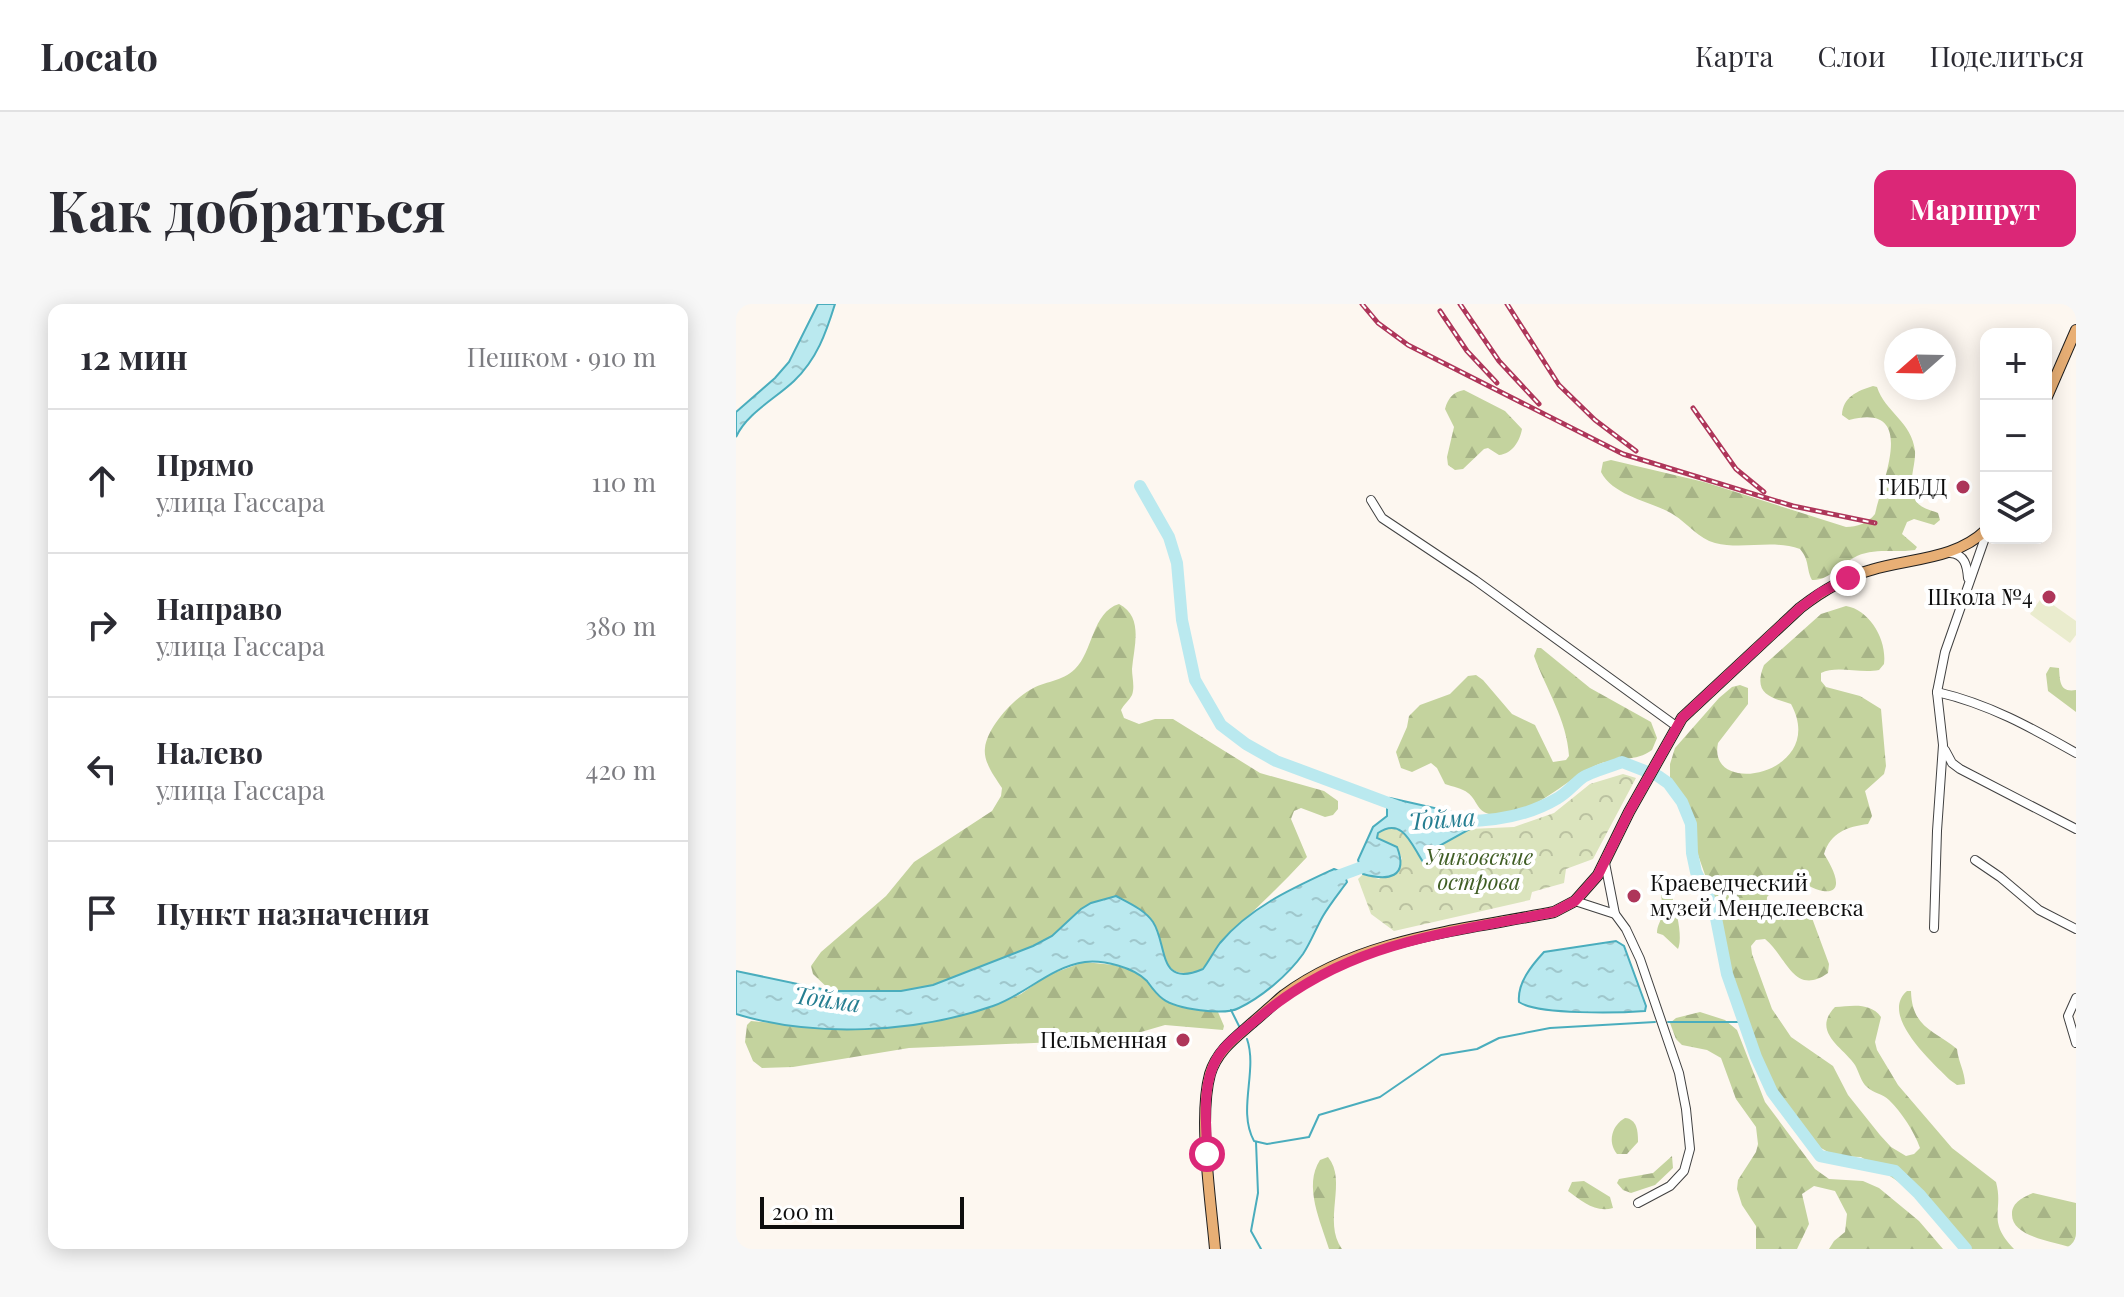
<!DOCTYPE html>
<html lang="ru">
<meta charset="utf-8">
<style>
body{margin:0;font-family:"Playfair Display",serif;background:#f7f7f7;color:#2b2b33}
.controls{position:absolute;right:24px;top:24px;display:grid;overflow:hidden;border-radius:16px;box-shadow:0 4px 20px #0003}
.controls button{width:72px;height:72px;display:grid;place-items:center;padding:0;border:0;border-bottom:2px solid #e1e1e2;background:#fff;color:#2b2b33;font:40px sans-serif}
.compass{position:absolute;left:1148px;top:24px;width:72px;height:72px;border-radius:50%;background:#fff;box-shadow:0 4px 20px #0003;rotate:250deg}
.scale{position:absolute;left:24px;bottom:20px;width:204px;box-sizing:border-box;padding-left:8px;border:4px solid #0e0e0e;border-top:0;font-size:22px;line-height:28px;white-space:nowrap;color:#0e0e0e;-webkit-text-stroke:6px #fff;paint-order:stroke}
.stop{position:absolute;width:24px;height:24px;margin:-18px;border:6px solid #db2777;border-radius:50%;background:#fff}
.stop.end{background:#db2777;border-color:#fff;box-shadow:0 2px 8px #0008}
.list{margin:0;padding:0;list-style:none}
h2{display:flex;justify-content:space-between;align-items:center;height:104px;margin:0;padding:0 32px;font-size:34px}
h2 small{font-size:26px;font-weight:400;color:#7c7c81}
.list li{display:grid;grid-template-columns:52px 1fr auto;gap:24px;align-items:center;box-sizing:border-box;height:144px;padding:0 32px;border-top:2px solid #e1e1e2}
.list b{display:block;font-size:30px;white-space:nowrap}
.list p{margin:0;font-size:26px;white-space:nowrap;color:#7c7c81}
.list em{font-size:26px;font-style:normal;color:#7c7c81}
.icon{flex:none;width:44px;height:44px;fill:none;stroke:currentColor;stroke-width:2;stroke-linecap:round;stroke-linejoin:round}
.map{position:relative;flex:none;width:1340px;height:945px;overflow:hidden;border-radius:16px}
header{display:flex;align-items:center;gap:48px;box-sizing:border-box;height:112px;padding:0 40px;background:#fff;border-bottom:2px solid #e1e1e2}
header strong{font-size:38px}
nav{display:flex;gap:44px;margin-inline-start:auto;font-size:28px}
.intro{display:flex;align-items:center;justify-content:space-between;box-sizing:border-box;height:192px;padding:0 48px}
h1{margin:0;font-size:56px}
.button{padding:20px 36px;border-radius:16px;background:#db2777;color:#fff;font-size:28px;font-weight:700}
main{display:flex;gap:48px;padding:0 48px}
aside{flex:1;background:#fff;border-radius:16px;box-shadow:0 4px 20px #0003}
.map>svg:first-child{display:block}
.forest{fill:url(#forest-firs)}
.park{fill:url(#park-crowns)}
.pitch{fill:#eaecce}
.water{fill:url(#water-ripples);stroke:#4aadbd;stroke-width:2}
.lines{fill:none;stroke-linecap:round;stroke-linejoin:round}
.stream{stroke:#4aadbd;stroke-width:2}
.river{stroke:#bae9ef;stroke-width:12}
.minor-casing{stroke:#414141;stroke-width:10}
.major-casing{stroke:#1f1f1f;stroke-width:12}
.minor{stroke:#fff;stroke-width:8}
.major{stroke:#e8af75;stroke-width:10}
.rail-casing{stroke:#ae365a;stroke-width:5}
.rail{stroke:#fff;stroke-width:2;stroke-dasharray:6;stroke-linecap:butt}
.route{stroke:#db2777;stroke-width:10}
.poi-dot{fill:#ae365a;stroke:#fff;stroke-width:3}
.labels{text-anchor:middle;stroke-width:8;stroke-linejoin:round;paint-order:stroke}
.poi-label{font-size:22px;fill:#0e0e0e;stroke:#fff;text-anchor:end}
.park-label{font-size:22px;font-style:italic;fill:#405e25;stroke:#fff}
.water-label{font-size:24px;font-style:italic;fill:#257e91;stroke:#fff}
</style>
<header>
<strong>Locato</strong>
<nav><a>Карта</a><a>Слои</a><a>Поделиться</a></nav>
</header>
<div class="intro"><h1>Как добраться</h1><a class="button">Маршрут</a></div>
<main>
<aside>
<h2>12 мин<small>Пешком · 910 m</small></h2>
<ul class="list">
<li><svg class="icon" aria-label="ahead" viewBox="0 0 24 24"><path d="M12 20V5M6 11l6-6 6 6"/></svg><div><b>Прямо</b><p>улица Гассара</p></div><em>110 m</em></li>
<li><svg class="icon" aria-label="right" viewBox="0 0 24 24"><path d="M7 20v-9h11M14 6l5 5-5 5"/></svg><div><b>Направо</b><p>улица Гассара</p></div><em>380 m</em></li>
<li><svg class="icon" aria-label="left" viewBox="0 0 24 24"><path d="M17 20v-9H6M10 6l-5 5 5 5"/></svg><div><b>Налево</b><p>улица Гассара</p></div><em>420 m</em></li>
<li><svg class="icon" aria-label="arrive" viewBox="0 0 24 24"><path d="M6 21V4h12l-3 4 3 4H6"/></svg><div><b>Пункт назначения</b></div></li>
</ul>
</aside>
<div class="map">
<svg width="1340" height="945" viewBox="0 0 1340 945">
<defs>
<pattern id="forest-firs" width="22" height="20" patternUnits="userSpaceOnUse" patternTransform="scale(2)"><rect width="22" height="20" fill="#c4d39e"/><path d="M5 1l3.5 6h-7zM16 11l3.5 6h-7z" fill="#a7b487"/></pattern>
<pattern id="park-crowns" width="20" height="18" patternUnits="userSpaceOnUse" patternTransform="scale(2)"><rect width="20" height="18" fill="#dbe4bd"/><path d="M2 6a3 3 0 1 1 6 0M12 15a3 3 0 1 1 6 0" fill="none" stroke="#bbc2a1"/></pattern>
<pattern id="water-ripples" width="26" height="14" patternUnits="userSpaceOnUse" patternTransform="scale(2)"><rect width="26" height="14" fill="#bae9ef"/><path d="M2 4q2-2 4 0t4 0M15 11q2-2 4 0t4 0" fill="none" stroke="#9fc7cc"/></pattern>
</defs>
<rect width="100%" height="100%" fill="#fdf7f0"/>
<g class="forest">
<path d="M1137 82 1141 83C1149 108 1176 118 1179 147 1180 163 1170 181 1180 197 1184 204 1195 206 1202 209L1204 216 1198 221 1178 215 1171 218 1166 230 1181 243 1179 246C1159 249 1140 244 1121 252 1106 259 1093 277 1076 276 1070 265 1074 257 1064 245 1036 235 1007 246 979 239 963 235 951 219 938 211 916 197 878 193 865 168L867 158 875 156 968 178 1110 223C1121 223 1132 219 1139 210 1147 175 1182 98 1113 116L1106 111C1107 93 1121 87 1137 82Z"/>
<path d="M728 86 769 107 786 125C784 137 776 150 763 151L752 144 748 145 727 165 719 166 712 161 711 153 718 123 709 105C712 94 717 88 728 86Z"/>
<path d="M383 300C408 313 398 342 396 365 396 373 399 383 396 391 393 397 388 400 385 406L388 414 403 420 419 415H437L524 469 588 487 602 497V505L597 511 589 513 565 504 558 507 555 515 571 553C546 580 521 604 495 628 483 638 479 653 468 663 464 667 457 669 451 669 428 671 426 646 422 628L355 599 345 605 316 632 297 642 197 681 165 687H95L77 670 75 662 85 648 150 592 178 558 256 507 265 492 266 484C259 473 247 458 249 444 251 424 276 396 294 386 308 377 326 378 339 365 357 348 356 308 383 300Z"/>
<path d="M1110 302C1134 306 1151 336 1148 360L1143 366C1124 370 1101 361 1085 369V377L1090 383 1124 392 1145 405 1150 462 1148 470 1129 487 1136 512 1132 520C1111 523 1095 528 1088 550 1093 558 1113 590 1087 587 1078 586 1065 577 1056 572L1048 575 1031 593C1029 626 1056 609 1076 614L1093 660 1092 669C1058 693 1051 653 1029 635L1020 636 1015 642 1016 650 1036 705 1055 733 1097 762 1112 791 1144 831 1155 843 1170 852 1178 850 1184 844C1178 827 1166 809 1153 796 1147 790 1137 789 1131 783 1125 778 1123 768 1119 761 1107 743 1075 728 1099 703 1116 702 1134 698 1145 713L1139 738 1141 746 1162 781 1216 844 1260 878C1268 907 1250 916 1278 945H1225L1172 884 1125 853 1099 852 1085 844 1041 790 996 685 988 651 987 622 961 548 960 522 954 505 934 477V460L939 444 983 394 996 383 1004 381 1012 384V400L982 439C970 495 1093 470 1055 400 1032 393 1017 389 1028 361L1085 310Z"/>
<path d="M801 344H805L854 384 915 418 921 434 916 446C900 458 881 453 863 460 833 472 788 520 753 510 741 507 741 496 732 489 726 484 717 483 709 480L701 464 695 459 676 468 665 464 660 448 671 423 673 412 684 401 714 390 732 372 740 371 747 376 776 410 799 421 817 458 830 456 833 452C831 416 810 385 798 352Z"/>
<path d="M1314 363 1323 364C1324 376 1323 389 1340 386V408L1312 387 1310 370Z"/>
<path d="M926 569C935 582 949 631 942 645L927 631 921 629C921 621 925 618 926 610 928 597 921 581 926 569Z"/>
<polygon points="348,658 378,661 397,667 410,676 430,698 482,708 488,722 487,726 429,721 405,728 322,738 173,744 57,763 26,764 17,757 9,738 11,721 15,717 105,725 165,723 256,703 285,690 312,671"/>
<path d="M1171 687H1175C1176 724 1198 726 1221 745 1222 757 1229 768 1229 780L1221 781 1214 776C1196 758 1143 711 1171 687Z"/>
<polygon points="964,708 989,716 1001,726 1029,798 1079,865 1093,875 1127,877 1143,884 1183,917 1207,945 1093,945 1098,937 1109,928 1111,910 1099,887 1078,882 1066,890 1073,920 1061,945 1020,945 1020,922 1006,901 1001,885 1002,876 1020,848 1022,840 1020,823 1000,795 985,754 971,746 946,741 940,735 934,719 940,714"/>
<path d="M889 814C901 815 902 827 902 838L891 850H881C871 838 876 821 889 814Z"/>
<polygon points="936,852 937,864 919,881 895,889 887,886 881,879 883,875 917,869"/>
<path d="M592 853C612 877 586 917 606 945H593C585 918 567 882 584 856Z"/>
<path d="M848 877 874 893 877 904C859 909 846 897 832 887L836 878Z"/>
<path d="M1297 889 1340 899V945C1322 938 1275 934 1276 910 1276 898 1288 893 1297 889Z"/>
</g>
<path class="park" d="M887 470 900 474 857 555 830 565 828 579 796 588 794 596 658 627 635 610 622 575 627 570 643 575 666 555 661 543 641 534 642 529C653 519 664 527 674 533L679 546 703 542 734 525 778 523 818 509 854 480Z"/>
<polygon class="pitch" points="1306,293 1340,317 1340,331 1334,339 1294,310"/>
<g class="water">
<path d="M82 0H99C90 29 81 55 58 77 39 95 11 109 0 133V108L39 74 53 58Z"/>
<path d="M654 494 734 512V525L703 542 704 549 696 557 687 558C676 542 667 512 642 529L641 534 661 543C673 574 652 577 627 570L622 556 637 523 651 512V499Z"/>
<path d="M598 565 608 569 611 578C603 589 594 600 587 612 580 624 575 638 567 650 552 671 526 693 503 704 488 712 440 705 427 695 420 690 416 684 411 677 397 663 368 656 349 658 314 663 289 691 257 702 180 729 78 734 0 710V667L95 687H165L197 681 297 642 316 632 345 605 355 599 380 592C393 599 409 606 417 618 432 641 421 685 467 665 473 657 478 647 484 639 514 603 557 584 598 565Z"/>
<path d="M880 637 888 642 910 702 909 707C883 709 802 711 783 698 781 679 796 661 808 648Z"/>
</g>
<g class="lines">
<g class="stream">
<polyline points="495,706 503,722"/>
<polyline points="932,718 1008,718"/>
<path d="M511 735C522 767 501 806 518 837L531 840 573 833 583 811 644 793 705 751 741 745 763 734 814 724 919 718"/>
<polyline points="520,838 522,889 515,927 525,945"/>
</g>
<g class="river">
<polyline points="404,182 433,233 441,259 446,316 459,376 485,421 510,440 540,457 666,504"/>
<path d="M720 517C755 518 792 512 822 494 831 489 838 480 846 474 852 469 877 462 886 458L922 472 932 479 946 498 955 520 956 549 960 568 978 604 991 670 1020 753 1036 788 1084 852 1159 867 1183 890 1230 945"/>
<polyline points="594,575 632,561 633,556"/>
</g>
<g class="minor-casing">
<g id="minor">
<polyline points="635,196 646,214 739,276 940,422"/>
<path d="M1214 249C1229 250 1231 262 1232 274"/>
<path d="M1201 388C1253 400 1294 423 1340 449"/>
<polyline points="1209,446 1216,459 1224,465 1340,525"/>
<polyline points="1239,556 1264,573 1303,606 1340,625"/>
<polyline points="869,559 879,610 890,625 904,655 943,769 950,805 954,845 948,867 934,882 902,899"/>
<polyline points="839,597 879,610"/>
<polyline points="1198,624 1201,527 1207,441 1201,388 1209,348 1250,231"/>
<polyline points="1340,694 1332,712 1340,739"/>
</g>
</g>
<g class="major-casing">
<g id="major">
<polyline points="1310,95 1340,26"/>
<path d="M479 945C475 897 462 814 474 770 481 747 499 734 516 719 527 710 537 700 548 691 625 634 727 626 818 608L839 597 862 571 893 508 946 414 1064 304C1086 287 1109 273 1135 266 1174 254 1219 256 1250 226"/>
</g>
</g>
<use href="#minor" class="minor"/>
<use href="#major" class="major"/>
<g class="rail-casing">
<g id="rail">
<polyline points="626,0 642,19 672,41 887,150 1057,202 1139,219"/>
<polyline points="724,0 763,57 803,100"/>
<polyline points="771,0 823,81 859,116 900,147"/>
<polyline points="704,7 731,47 761,79"/>
<polyline points="957,104 1000,165 1028,188"/>
</g>
</g>
<use href="#rail" class="rail"/>
</g>
<g class="lines">
<path class="route" d="M471 850C471 823 466 792 476 765 483 744 503 730 520 716 610 638 706 630 818 608L839 597 862 571 893 508 946 414 1064 304 1084 289 1112 274"/>
</g>
<g class="poi-dot">
<circle cx="1227" cy="183" r="8"/>
<circle cx="1313" cy="293" r="8"/>
<circle cx="898" cy="592" r="8"/>
<circle cx="447" cy="736" r="8"/>
</g>
<g class="labels">
<g class="poi-label">
<text x="1211" y="191">ГИБДД</text>
<text x="1297" y="301">Школа №4</text>
<text x="914" y="587" text-anchor="start">Краеведческий<tspan x="914" dy="25">музей Менделеевска</tspan></text>
<text x="431" y="744">Пельменная</text>
</g>
<g class="park-label">
<text x="743" y="561">Ушковские<tspan x="743" dy="25">острова</tspan></text>
</g>
<g class="water-label">
<text transform="translate(706 516) rotate(-4)" y="8">Тойма</text>
<text transform="translate(91 696) rotate(8)" y="8">Тойма</text>
</g>
</g>
</svg>
<div class="controls">
<button>+</button>
<button>−</button>
<button><svg class="icon" aria-label="layers" viewBox="0 0 24 24"><path d="M12 4l9 5-9 5-9-5zM3 14l9 5 9-5"/></svg></button>
</div>
<svg class="compass" viewBox="-18 -18 36 36"><path d="M0-13l5 13h-10z" fill="#e53935"/><path d="M0 13l5-13h-10z" fill="#7c7c81"/></svg>
<div class="scale">200 m</div>
<div class="stop" style="left:471px;top:850px"></div>
<div class="stop end" style="left:1112px;top:274px"></div>
</div>
</main>
